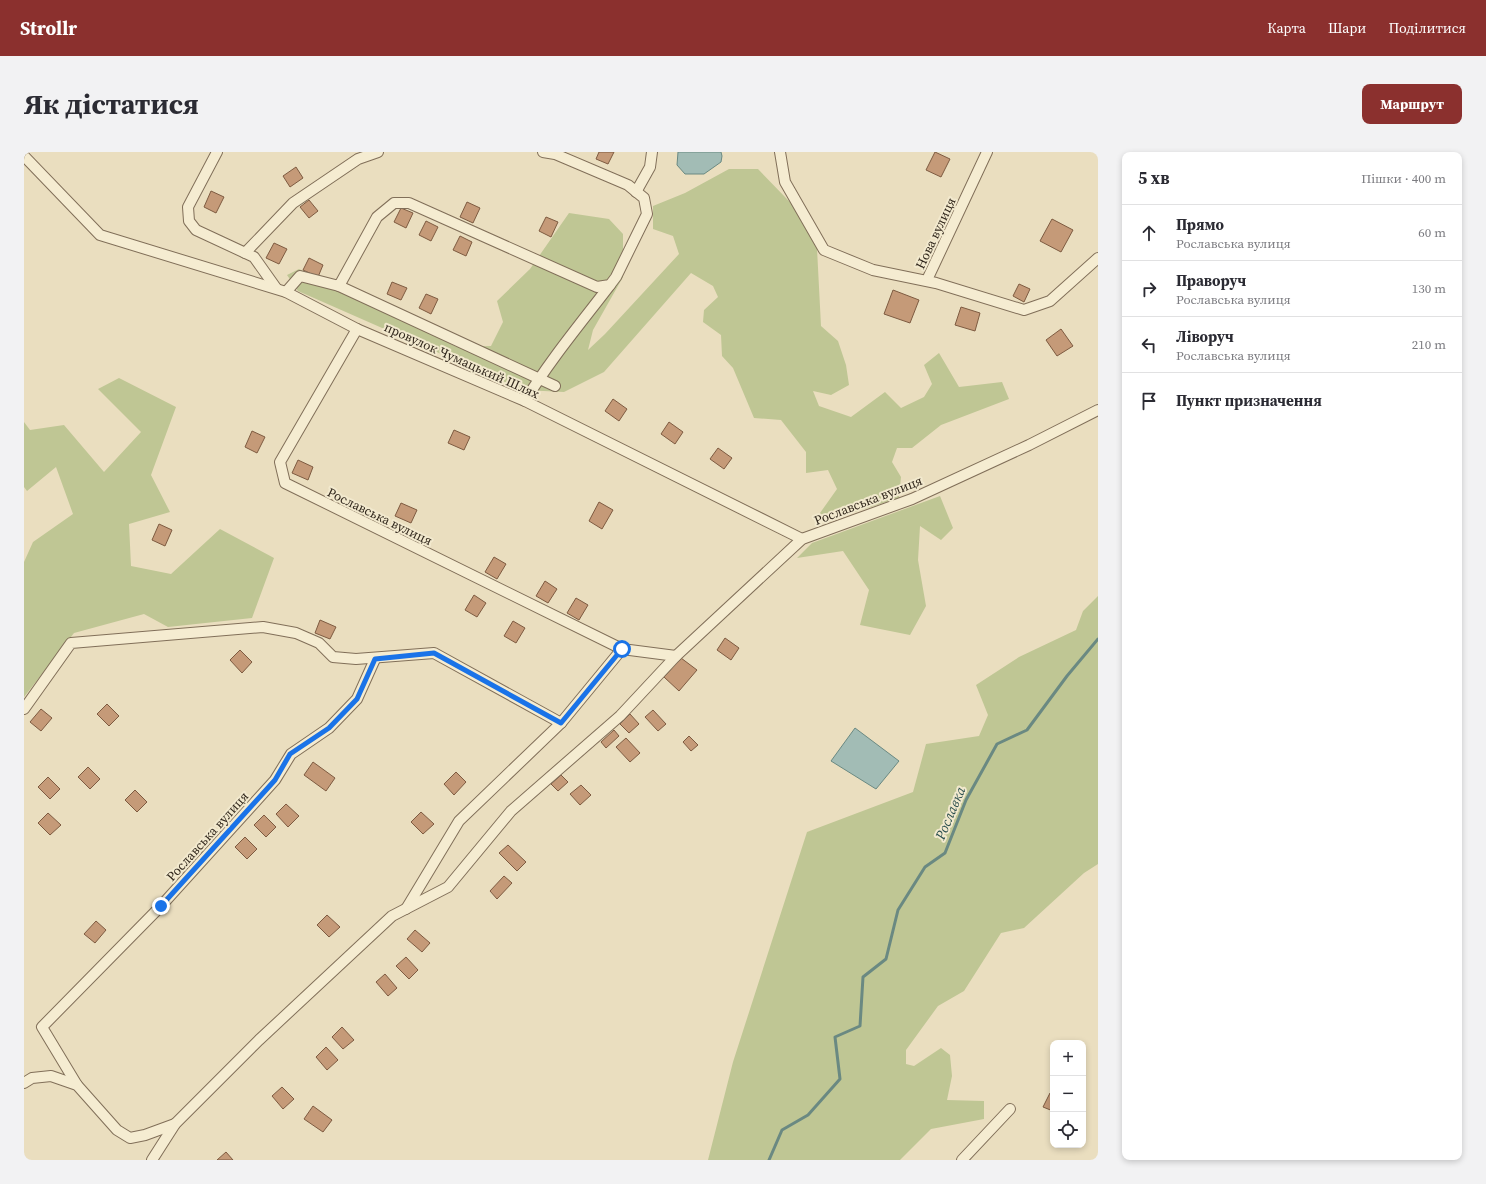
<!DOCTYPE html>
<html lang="uk">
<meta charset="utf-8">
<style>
body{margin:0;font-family:"Source Serif 4",serif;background:#f2f2f3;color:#2b2b33}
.controls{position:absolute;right:12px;bottom:12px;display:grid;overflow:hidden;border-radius:8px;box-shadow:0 2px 6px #0003}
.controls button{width:36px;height:36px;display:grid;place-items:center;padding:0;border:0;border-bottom:1px solid #e1e1e2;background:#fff;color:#2b2b33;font:20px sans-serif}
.stop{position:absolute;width:12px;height:12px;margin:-9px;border:3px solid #1a73e8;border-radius:50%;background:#fff}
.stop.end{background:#1a73e8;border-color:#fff;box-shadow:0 1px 4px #0008}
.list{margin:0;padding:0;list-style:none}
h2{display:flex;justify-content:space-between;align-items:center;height:52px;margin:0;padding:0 16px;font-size:17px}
h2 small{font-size:13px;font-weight:400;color:#7c7c81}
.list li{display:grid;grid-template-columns:26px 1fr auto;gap:12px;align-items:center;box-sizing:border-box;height:56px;padding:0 16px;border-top:1px solid #e1e1e2}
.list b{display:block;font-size:15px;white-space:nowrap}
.list p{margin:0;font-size:13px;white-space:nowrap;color:#7c7c81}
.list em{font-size:13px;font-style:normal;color:#7c7c81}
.icon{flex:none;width:22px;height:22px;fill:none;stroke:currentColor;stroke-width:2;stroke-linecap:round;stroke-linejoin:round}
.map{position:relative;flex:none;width:1074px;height:1008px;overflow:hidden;border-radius:8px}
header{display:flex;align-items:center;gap:24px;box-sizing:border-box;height:56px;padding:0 20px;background:#8b302e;color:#fff}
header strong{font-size:19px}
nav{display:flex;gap:22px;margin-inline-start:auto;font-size:14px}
.intro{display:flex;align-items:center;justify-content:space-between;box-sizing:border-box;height:96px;padding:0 24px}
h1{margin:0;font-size:28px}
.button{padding:10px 18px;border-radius:8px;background:#8b302e;color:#fff;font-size:14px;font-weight:700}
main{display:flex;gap:24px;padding:0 24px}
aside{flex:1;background:#fff;border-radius:8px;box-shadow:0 2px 6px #0003}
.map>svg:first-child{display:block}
.green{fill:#bfc694}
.water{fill:#a2bcb5;stroke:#6a8982}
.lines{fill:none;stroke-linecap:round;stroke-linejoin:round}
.stream{stroke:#6a8982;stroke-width:3}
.building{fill:#c59a78;stroke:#7e5b41}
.minor-casing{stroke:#816f59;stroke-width:12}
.minor{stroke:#f5ecd1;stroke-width:10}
.route{stroke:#1a73e8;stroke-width:5}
.labels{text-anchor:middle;stroke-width:4;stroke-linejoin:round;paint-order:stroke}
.street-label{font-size:13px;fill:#31271c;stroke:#f2e9ce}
.water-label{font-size:14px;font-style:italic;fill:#2c504f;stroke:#f2e9ce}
</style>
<header>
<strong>Strollr</strong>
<nav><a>Карта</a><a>Шари</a><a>Поділитися</a></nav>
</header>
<div class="intro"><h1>Як дістатися</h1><a class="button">Маршрут</a></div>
<main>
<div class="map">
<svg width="1074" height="1008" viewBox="0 0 1074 1008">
<rect width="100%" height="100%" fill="#eadebf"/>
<g class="green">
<polygon points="705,17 734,17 792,77 797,174 814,189 822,213 825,233 807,243 789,239 795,254 827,265 861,240 877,256 900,245 908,232 900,213 915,201 935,235 978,230 985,247 917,273 888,296 873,296 868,310 877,325 875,346 799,370 796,361 813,337 804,318 782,321 782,300 757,268 730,266 709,216 698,204 697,183 679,170 680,158 694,145 689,134 667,121 580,220 540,240 499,238 274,139 263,123 275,117 433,195 467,194 479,170 473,149 506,117 545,61 585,67 599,82 599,125 569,178 564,198 581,182 655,102 649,84 629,77 629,54 661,41"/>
<polygon points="95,226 152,255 127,323 146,360 105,372 107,414 147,422 196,377 250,406 228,466 144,475 120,462 50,481 0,545 0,410 9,390 49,362 32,315 3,339 0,335 0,270 6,278 40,273 80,320 117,280 74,237"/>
<polygon points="916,344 929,376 917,388 896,374 894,408 902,454 886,483 836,473 845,438 819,399 773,406 788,391"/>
<polygon points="1074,444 1074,712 1060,721 1000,776 977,781 940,839 914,854 882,898 882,912 890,914 917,896 926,903 928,924 923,948 960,949 960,967 907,977 876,1008 684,1008 709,910 783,680 889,640 902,592 955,584 964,563 952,533 995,505 1052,478 1059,459"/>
</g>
<g class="water">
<polygon points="654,0 697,0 698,4 697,10 680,22 661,22 653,13"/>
<polygon points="831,576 875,609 852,637 807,609"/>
</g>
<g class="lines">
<polyline class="stream" points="745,1008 758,978 784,963 816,927 811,885 836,874 839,825 862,807 874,758 901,715 921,701 942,648 973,592 1003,578 1043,524 1074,487"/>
</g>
<g class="building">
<polygon points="575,0 590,0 584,12 572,7"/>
<polygon points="911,0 926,7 917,25 902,18"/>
<polygon points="272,15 279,26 266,35 259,24"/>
<polygon points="187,39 200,45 192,61 180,55"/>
<polygon points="285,48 294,59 285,66 276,55"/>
<polygon points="443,50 456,56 449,71 436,65"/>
<polygon points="377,56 389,61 382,76 370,70"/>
<polygon points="522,65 534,70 527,85 515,79"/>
<polygon points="1028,67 1049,78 1037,100 1016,89"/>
<polygon points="402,69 414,75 407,89 395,83"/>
<polygon points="436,84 448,90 442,104 429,98"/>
<polygon points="250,91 263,97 255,112 242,106"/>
<polygon points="285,106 299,113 294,125 279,118"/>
<polygon points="368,130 383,136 377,148 363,142"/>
<polygon points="995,132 1006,137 1000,150 989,144"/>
<polygon points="869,138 895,148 886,171 860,162"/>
<polygon points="402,142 414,147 407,162 395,156"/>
<polygon points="937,155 956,161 951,179 931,173"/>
<polygon points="1037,177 1049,194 1033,204 1022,188"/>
<polygon points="589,247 603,257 595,269 581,259"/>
<polygon points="645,270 659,280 651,292 637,282"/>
<polygon points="430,278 446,285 440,298 424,291"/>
<polygon points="228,279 241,285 233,301 221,295"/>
<polygon points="694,296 708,306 700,317 686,307"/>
<polygon points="274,308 289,315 284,328 268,321"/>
<polygon points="575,350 589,358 578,377 565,369"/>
<polygon points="377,351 393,358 387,371 371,364"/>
<polygon points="135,372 148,378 141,394 128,388"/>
<polygon points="470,405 482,412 473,427 461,420"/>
<polygon points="521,429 533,437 524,451 512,444"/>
<polygon points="450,443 462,451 453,465 441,458"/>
<polygon points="552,446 564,453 555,468 543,461"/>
<polygon points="296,468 312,475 306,487 291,481"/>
<polygon points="489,469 501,476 492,491 480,484"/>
<polygon points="701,486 715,496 707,508 693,498"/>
<polygon points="216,498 228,510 218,521 206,508"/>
<polygon points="657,506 673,518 655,539 640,525"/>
<polygon points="83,552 95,564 85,574 73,562"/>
<polygon points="17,557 28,566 17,579 6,570"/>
<polygon points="629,558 642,572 634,579 621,565"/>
<polygon points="606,562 615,572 605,581 596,572"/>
<polygon points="590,578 595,584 582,596 577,590"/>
<polygon points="665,584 674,593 667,599 659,590"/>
<polygon points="602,586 616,601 606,610 592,595"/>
<polygon points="289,610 311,626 302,639 280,623"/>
<polygon points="64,615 76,627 66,637 54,625"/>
<polygon points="432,620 442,630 430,643 420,632"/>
<polygon points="537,623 544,630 534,639 527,632"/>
<polygon points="24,625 36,637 26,647 14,635"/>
<polygon points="557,633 567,643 556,653 546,642"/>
<polygon points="111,638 123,650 113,660 101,648"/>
<polygon points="262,652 275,664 264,675 252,662"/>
<polygon points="397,660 410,672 399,682 387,670"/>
<polygon points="24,661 37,673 26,683 14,671"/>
<polygon points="240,663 252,675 242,685 230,673"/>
<polygon points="221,685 233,697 223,707 211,695"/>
<polygon points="484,693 502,710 493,719 475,701"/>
<polygon points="480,724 488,731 473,747 466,739"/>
<polygon points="303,763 316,775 305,785 293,773"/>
<polygon points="72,769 82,778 71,791 60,782"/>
<polygon points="391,778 406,791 398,800 383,787"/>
<polygon points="382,805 394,818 385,827 372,814"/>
<polygon points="361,822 373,836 364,844 352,830"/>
<polygon points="318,875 330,888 319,897 308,885"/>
<polygon points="302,895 314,908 303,918 292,905"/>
<polygon points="258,935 270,947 259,957 248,944"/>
<polygon points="1026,941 1029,943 1029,959 1019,955"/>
<polygon points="289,954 308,968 299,980 280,967"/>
<polygon points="202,1000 209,1008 193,1008"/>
</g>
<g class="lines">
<g class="minor-casing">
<g id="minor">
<polyline points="193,0 164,55 165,69 172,78 230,105 252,136"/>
<polyline points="756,0 761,30 800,98 849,118 912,131 1000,158 1026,149 1074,106"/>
<polyline points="0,4 76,83 262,140 333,177 501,249 778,387"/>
<polyline points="612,40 626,15 628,0"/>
<polyline points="221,101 269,51 334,7 354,0"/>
<polyline points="903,128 963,0"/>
<polyline points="315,134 531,234"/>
<polyline points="262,140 276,124 315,134 353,65 370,51 385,51 573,135 586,133 592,125 623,62 620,46 604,33 531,2 519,0"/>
<polyline points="333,177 256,310 261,331 598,497 652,504"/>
<path d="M501 249C526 208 557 171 586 133"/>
<polyline points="0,557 47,491 239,475 272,481 295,491 309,505 332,507 410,501 537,571"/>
<polyline points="382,757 435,669 537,571 598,497"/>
<polyline points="0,931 8,926 27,924 53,933 93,978 106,986 121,983 151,972"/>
<polyline points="53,933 18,875 137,754 251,628 267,602 305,576 333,547 351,507"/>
<polyline points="128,1008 151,972 235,888 368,764 424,735 487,659 596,564 652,504 778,387 888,347 1005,293 1074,258"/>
<polyline points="938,1008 986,957"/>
</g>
</g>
<use href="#minor" class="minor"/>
</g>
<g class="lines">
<polyline class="route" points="137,754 251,628 266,602 305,576 333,547 351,507 410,501 537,571 598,497"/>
</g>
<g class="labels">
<g class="street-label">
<text transform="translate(911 81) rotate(-65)" y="5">Нова вулиця</text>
<text transform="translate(438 208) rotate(24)" y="5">провулок Чумацький Шлях</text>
<text transform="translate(844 348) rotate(-21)" y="5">Рославська вулиця</text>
<text transform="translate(356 364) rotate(26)" y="5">Рославська вулиця</text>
<text transform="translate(183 684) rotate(-48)" y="5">Рославська вулиця</text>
</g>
<g class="water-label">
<text transform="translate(926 661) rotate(-67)" y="5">Рославка</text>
</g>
</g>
</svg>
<div class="controls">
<button>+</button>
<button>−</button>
<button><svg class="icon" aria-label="locate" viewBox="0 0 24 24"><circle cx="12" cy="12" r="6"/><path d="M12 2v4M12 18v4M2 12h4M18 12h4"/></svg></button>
</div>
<div class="stop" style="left:598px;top:497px"></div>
<div class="stop end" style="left:137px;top:754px"></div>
</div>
<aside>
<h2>5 хв<small>Пішки · 400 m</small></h2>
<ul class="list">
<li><svg class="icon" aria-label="ahead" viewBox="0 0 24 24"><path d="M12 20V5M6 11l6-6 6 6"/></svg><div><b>Прямо</b><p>Рославська вулиця</p></div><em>60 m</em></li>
<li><svg class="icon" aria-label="right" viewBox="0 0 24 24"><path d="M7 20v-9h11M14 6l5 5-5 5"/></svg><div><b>Праворуч</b><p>Рославська вулиця</p></div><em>130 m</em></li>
<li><svg class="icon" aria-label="left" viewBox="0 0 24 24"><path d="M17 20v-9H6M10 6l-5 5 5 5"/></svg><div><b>Ліворуч</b><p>Рославська вулиця</p></div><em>210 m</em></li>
<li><svg class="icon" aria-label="arrive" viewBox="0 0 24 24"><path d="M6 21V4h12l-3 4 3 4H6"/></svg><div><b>Пункт призначення</b></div></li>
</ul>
</aside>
</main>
